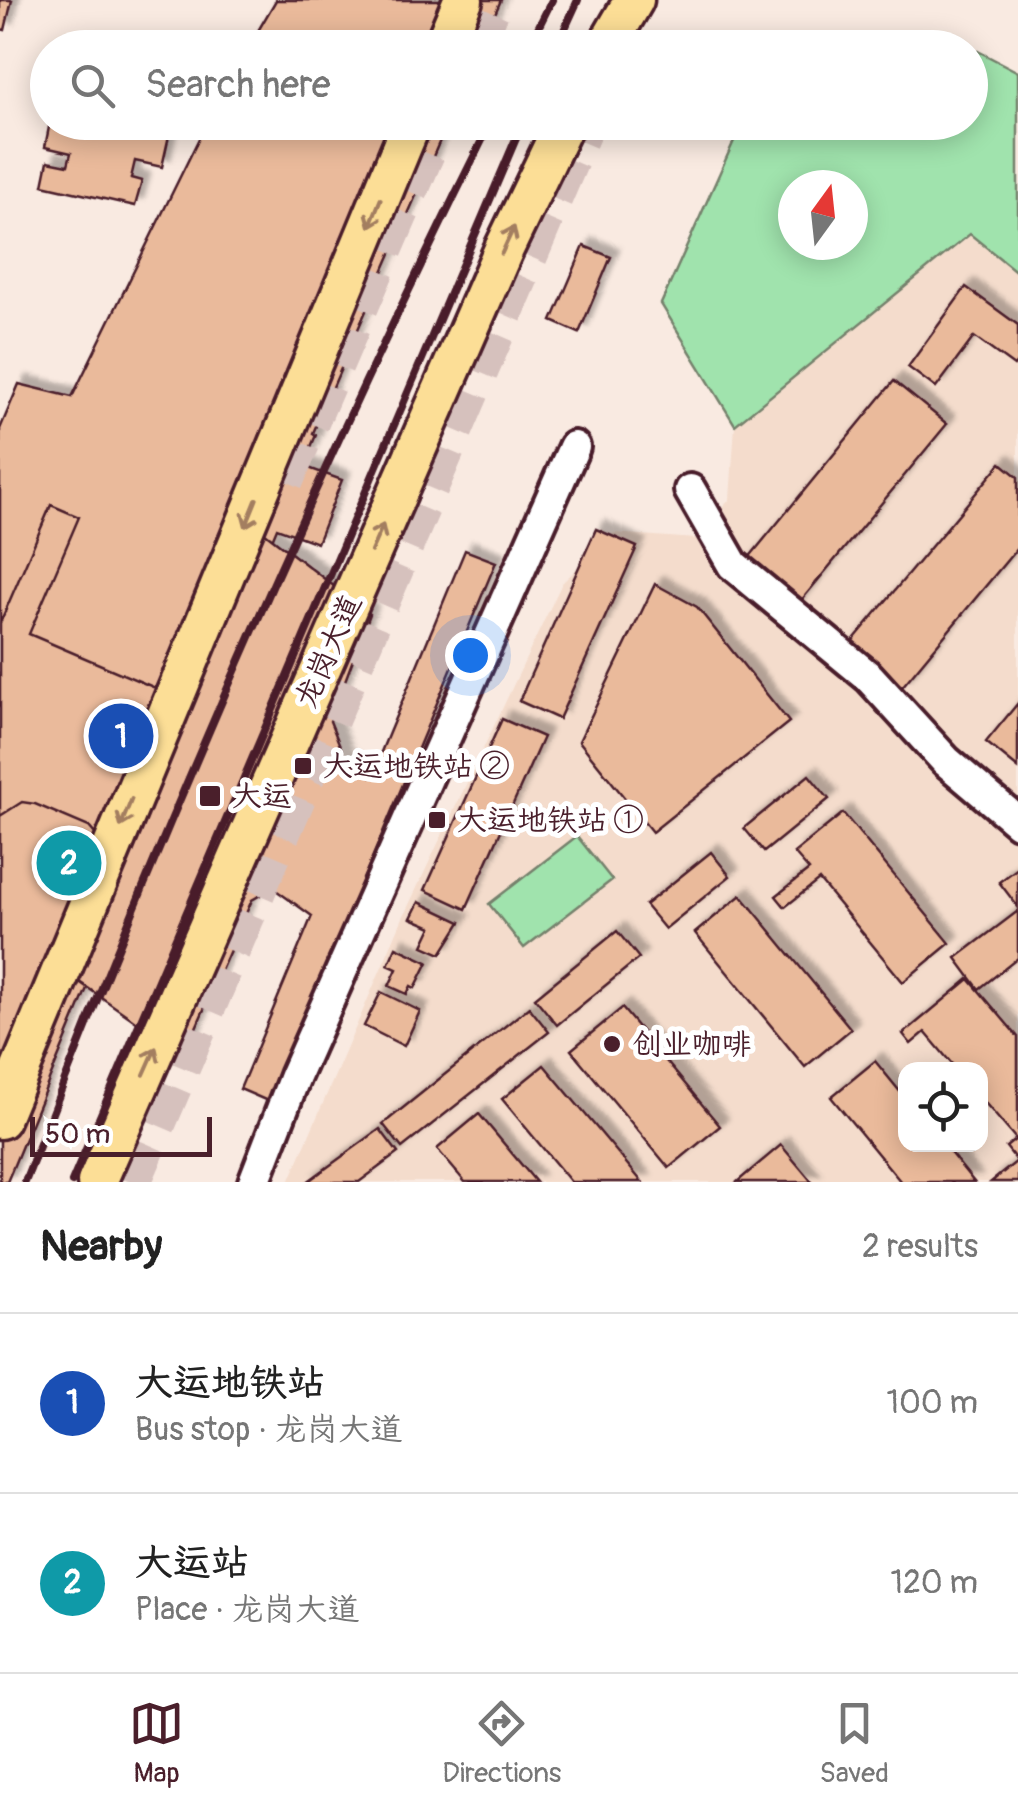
<!DOCTYPE html>
<meta charset="utf-8">
<style>
body{margin:0;font-family:Pangolin,"LXGW WenKai TC",sans-serif;background:#f6f6f6;color:#222}
.controls{position:absolute;right:30px;bottom:30px;display:grid;overflow:hidden;border-radius:20px;box-shadow:0 5px 25px #0003}
.controls button{width:90px;height:90px;display:grid;place-items:center;padding:0;border:0;border-bottom:2px solid #e0e0e0;background:#fff;color:#222;font:50px sans-serif}
.compass{position:absolute;left:778px;top:170px;width:90px;height:90px;border-radius:50%;background:#fff;box-shadow:0 5px 25px #0003;rotate:15deg}
.scale{position:absolute;left:30px;bottom:25px;width:182px;box-sizing:border-box;padding-left:10px;border:5px solid #4a1f2b;border-top:0;font-size:28px;line-height:35px;white-space:nowrap;color:#4a1f2b;-webkit-text-stroke:8px #fff;paint-order:stroke}
.you{position:absolute;left:470px;top:655px;width:35px;height:35px;margin:-25px;border:8px solid #fff;border-radius:50%;background:#1a73e8;box-shadow:0 0 0 15px #1a73e833}
.badge{display:grid;place-items:center;width:65px;height:65px;border-radius:50%;background:#4a1f2b;color:#fff;font-size:32px;font-weight:700}
.pin{position:absolute;translate:-50% -50%;border:5px solid #fff;box-shadow:0 2px 10px #0006}
.list{margin:0;padding:0;list-style:none}
h2{display:flex;justify-content:space-between;align-items:center;height:130px;margin:0;padding:0 40px;font-size:42px}
h2 small{font-size:32px;font-weight:400;color:#767676}
.list li{display:grid;grid-template-columns:65px 1fr auto;gap:30px;align-items:center;box-sizing:border-box;height:180px;padding:0 40px;border-top:2px solid #e0e0e0}
.list b{display:block;font-size:38px;white-space:nowrap}
.list p{margin:0;font-size:32px;white-space:nowrap;color:#767676}
.list em{font-size:32px;font-style:normal;color:#767676}
.icon{flex:none;width:55px;height:55px;fill:none;stroke:currentColor;stroke-width:2;stroke-linecap:round;stroke-linejoin:round}
.map{position:relative;flex:none;width:1018px;height:1182px;overflow:hidden}
.search{position:absolute;background:#fff;box-shadow:0 5px 25px #0003;left:30px;right:30px;top:30px;height:110px;display:flex;align-items:center;gap:25px;box-sizing:border-box;padding:0 35px;border-radius:55px;color:#767676;font-size:38px}
.sheet{height:490px;background:#fff}
nav{display:flex;justify-content:space-around;align-items:center;box-sizing:border-box;height:140px;border-top:2px solid #e0e0e0;background:#fff;font-size:28px;color:#767676}
nav a{display:grid;justify-items:center;gap:5px}
nav .on{color:#4a1f2b}
.map>svg:first-child{display:block}
.built{fill:#f4dccc;fill-rule:evenodd}
.green{fill:#a0e3ad;stroke:#75816c;stroke-width:2.5;fill-rule:evenodd}
.building{fill:#eaba9b;stroke:#4a1f2b;stroke-width:2.5;filter:url(#shadow)}
.lines{fill:none;stroke-linecap:round;stroke-linejoin:round}
.highway-tunnel{stroke:#d6c1bd;stroke-width:42;stroke-dasharray:42 21;stroke-linecap:butt}
.minor-casing{stroke:#4a1f2b;stroke-width:38}
.major-casing{stroke:#4a1f2b;stroke-width:45}
.minor{stroke:#fff;stroke-width:30}
.major{stroke:#fcde96;stroke-width:38}
.rail{stroke:#4a1f2b;stroke-width:8}
.oneway{stroke:#a37e60}
.poi-dot{fill:#4a1f2b;stroke:#fff;stroke-width:4}
.labels{text-anchor:middle;stroke-width:10;stroke-linejoin:round;paint-order:stroke}
.street-label{font-size:30px;fill:#4a1f2b;stroke:#fff}
.poi-label{font-size:30px;fill:#4a1f2b;stroke:#fff;text-anchor:start}
</style>
<div class="map">
<svg width="1018" height="1182" viewBox="0 0 1018 1182">
<defs>
<filter id="shadow"><feDropShadow dx="8" dy="-8" stdDeviation="2.5" flood-color="#0004"/></filter>
</defs>
<rect width="100%" height="100%" fill="#f9eae1"/>
<filter id="ink" filterUnits="userSpaceOnUse"><feTurbulence type="fractalNoise" baseFrequency=".01" numOctaves="2"/><feDisplacementMap in="SourceGraphic" scale="20" xChannelSelector="R" yChannelSelector="G"/><feConvolveMatrix kernelMatrix="1 2 1 2 8 2 1 2 1" color-interpolation-filters="sRGB"/></filter>
<g filter="url(#ink)">
<path class="built" d="M971 234 1018 273V1182H289L405 913 562 583 614 533 696 539 730 499 735 425ZM906 1070H980V1144H906Z"/>
<g class="green">
<path d="M978 51 1018 72V273L970 234 735 425 661 304 742 123 970 122 971 54ZM793 185H853V245H793Z"/>
<polygon points="577,836 612,880 524,948 489,904"/>
</g>
<g class="building">
<polygon points="0,0 12,0 5,30 0,29"/>
<polygon points="276,0 501,0 480,48 248,48"/>
<polygon points="50,122 172,122 162,167 135,161 131,178 142,181 135,206 43,185 48,161 68,165 71,153 45,147"/>
<polygon points="207,122 448,122 313,433 316,435 303,466 342,480 317,543 277,528 7,1182 0,1182 0,429 19,384 72,397"/>
<polygon points="584,246 611,257 579,333 552,321"/>
<polygon points="966,287 1018,325 1018,361 1014,366 974,337 936,388 908,367"/>
<polygon points="894,381 947,424 795,608 743,565"/>
<polygon points="1001,463 1018,477 1018,547 902,687 850,644"/>
<polygon points="51,505 79,517 29,634 153,687 166,688 256,526 370,614 330,721 345,758 371,776 465,550 496,562 270,1102 240,1089 312,916 273,888 252,900 184,1055 65,972 101,841 89,827 35,804 22,802 0,816 0,623"/>
<polygon points="596,529 637,547 559,719 519,701"/>
<polygon points="655,584 697,607 789,722 652,832 579,741"/>
<polygon points="1018,703 1018,768 986,742"/>
<polygon points="502,719 543,737 466,909 425,890"/>
<polygon points="809,775 829,799 764,852 744,828"/>
<polygon points="843,813 950,943 903,982 819,880 785,907 776,896 809,870 794,853"/>
<polygon points="711,852 730,876 665,929 645,905"/>
<polygon points="1018,868 1018,907 999,882"/>
<polygon points="741,895 851,1029 805,1067 695,933"/>
<polygon points="419,902 461,922 441,954 423,946 432,927 411,918"/>
<polygon points="1018,911 1018,958 979,989 956,958"/>
<polygon points="617,931 639,958 557,1025 535,998"/>
<polygon points="396,947 428,962 415,988 411,986 407,994 389,986 397,969 388,965"/>
<polygon points="969,979 1018,1037 1018,1182 991,1182 1017,1161 1006,1147 1016,1139 980,1097 980,1070 957,1070 925,1032 911,1044 903,1034"/>
<polygon points="381,992 420,1011 404,1046 364,1026"/>
<polygon points="529,1007 549,1032 402,1148 383,1124"/>
<polygon points="622,1008 720,1126 669,1168 571,1050"/>
<polygon points="875,1061 906,1099 906,1144 943,1144 974,1182 901,1182 831,1097"/>
<polygon points="544,1065 642,1182 571,1182 502,1099"/>
<polygon points="479,1114 536,1182 465,1182 437,1149"/>
<polygon points="380,1129 398,1153 359,1182 307,1182"/>
<polygon points="781,1145 812,1182 737,1182"/>
</g>
<g class="lines">
<g class="highway-tunnel">
<polyline points="471,48 493,0"/>
<polyline points="283,480 437,122"/>
<polyline points="130,1182 584,122"/>
</g>
<g class="minor-casing">
<g id="minor">
<polyline points="690,490 733,565 869,677 946,761 1018,822"/>
<polyline points="254,1182 295,1076 574,447"/>
</g>
</g>
<g class="major-casing">
<g id="major">
<polyline points="443,48 463,0"/>
<polyline points="606,48 634,0"/>
<polyline points="0,1119 412,122"/>
<polyline points="97,1182 503,251 565,122"/>
</g>
</g>
<use href="#minor" class="minor"/>
<use href="#major" class="major"/>
<g class="rail">
<polyline points="528,48 552,0"/>
<polyline points="556,48 578,0"/>
<path d="M25 1182C164 823 319 467 491 122"/>
<polyline points="72,1182 523,122"/>
</g>
</g>
<defs><path id="oneway-shaft" d="M-6 0H5M1.5-3L5.5 0L1.5 3" fill="none" stroke-width="1.6" stroke-linecap="round" stroke-linejoin="round" transform="scale(2.5)"/></defs>
<g class="oneway">
<use href="#oneway-shaft" transform="translate(375 213) rotate(112)"/>
<use href="#oneway-shaft" transform="translate(508 240) rotate(-65)"/>
<use href="#oneway-shaft" transform="translate(251 513) rotate(112)"/>
<use href="#oneway-shaft" transform="translate(377 538) rotate(-66)"/>
<use href="#oneway-shaft" transform="translate(126 813) rotate(112)"/>
<use href="#oneway-shaft" transform="translate(150 1061) rotate(-66)"/>
</g>
</g>
<g class="poi-dot">
<rect x="293" y="756" width="20" height="20" rx="5"/>
<rect x="198" y="784" width="24" height="24" rx="5"/>
<rect x="427" y="810" width="20" height="20" rx="5"/>
<circle cx="612" cy="1044" r="10"/>
</g>
<g class="labels">
<g class="street-label">
<text transform="translate(328 651) rotate(-66)" y="10">龙岗大道</text>
</g>
<g class="poi-label">
<text x="323" y="776">大运地铁站 ②</text>
<text x="232" y="806">大运</text>
<text x="457" y="830">大运地铁站 ①</text>
<text x="632" y="1054">创业咖啡</text>
</g>
</g>
</svg>
<div class="controls">
<button><svg class="icon" aria-label="locate" viewBox="0 0 24 24"><circle cx="12" cy="12" r="6"/><path d="M12 2v4M12 18v4M2 12h4M18 12h4"/></svg></button>
</div>
<svg class="compass" viewBox="-18 -18 36 36"><path d="M0-13l5 13h-10z" fill="#e53935"/><path d="M0 13l5-13h-10z" fill="#767676"/></svg>
<div class="scale">50 m</div>
<div class="you"></div>
<div class="pin badge" style="left:121px;top:736px;background:#1a4fb4">1</div>
<div class="pin badge" style="left:69px;top:863px;background:#0f9aa8">2</div>
<div class="search"><svg class="icon" aria-label="search" viewBox="0 0 24 24"><circle cx="10" cy="10" r="6"/><path d="M15 15l6 6"/></svg>Search here</div>
</div>
<section class="sheet">
<h2>Nearby<small>2 results</small></h2>
<ul class="list">
<li><span class="badge" style="background:#1a4fb4">1</span><div><b>大运地铁站</b><p>Bus stop · 龙岗大道</p></div><em>100 m</em></li>
<li><span class="badge" style="background:#0f9aa8">2</span><div><b>大运站</b><p>Place · 龙岗大道</p></div><em>120 m</em></li>
</ul>
</section>
<nav>
<a class="on"><svg class="icon" aria-label="map" viewBox="0 0 24 24"><path d="M3 6l6-2 6 2 6-2v14l-6 2-6-2-6 2zM9 4v14M15 6v14"/></svg>Map</a>
<a><svg class="icon" aria-label="directions" viewBox="0 0 24 24"><path d="M12 3l9 9-9 9-9-9zM9 14v-3h6M13 9l2 2-2 2"/></svg>Directions</a>
<a><svg class="icon" aria-label="saved" viewBox="0 0 24 24"><path d="M7 4h10v16l-5-4-5 4z"/></svg>Saved</a>
</nav>
